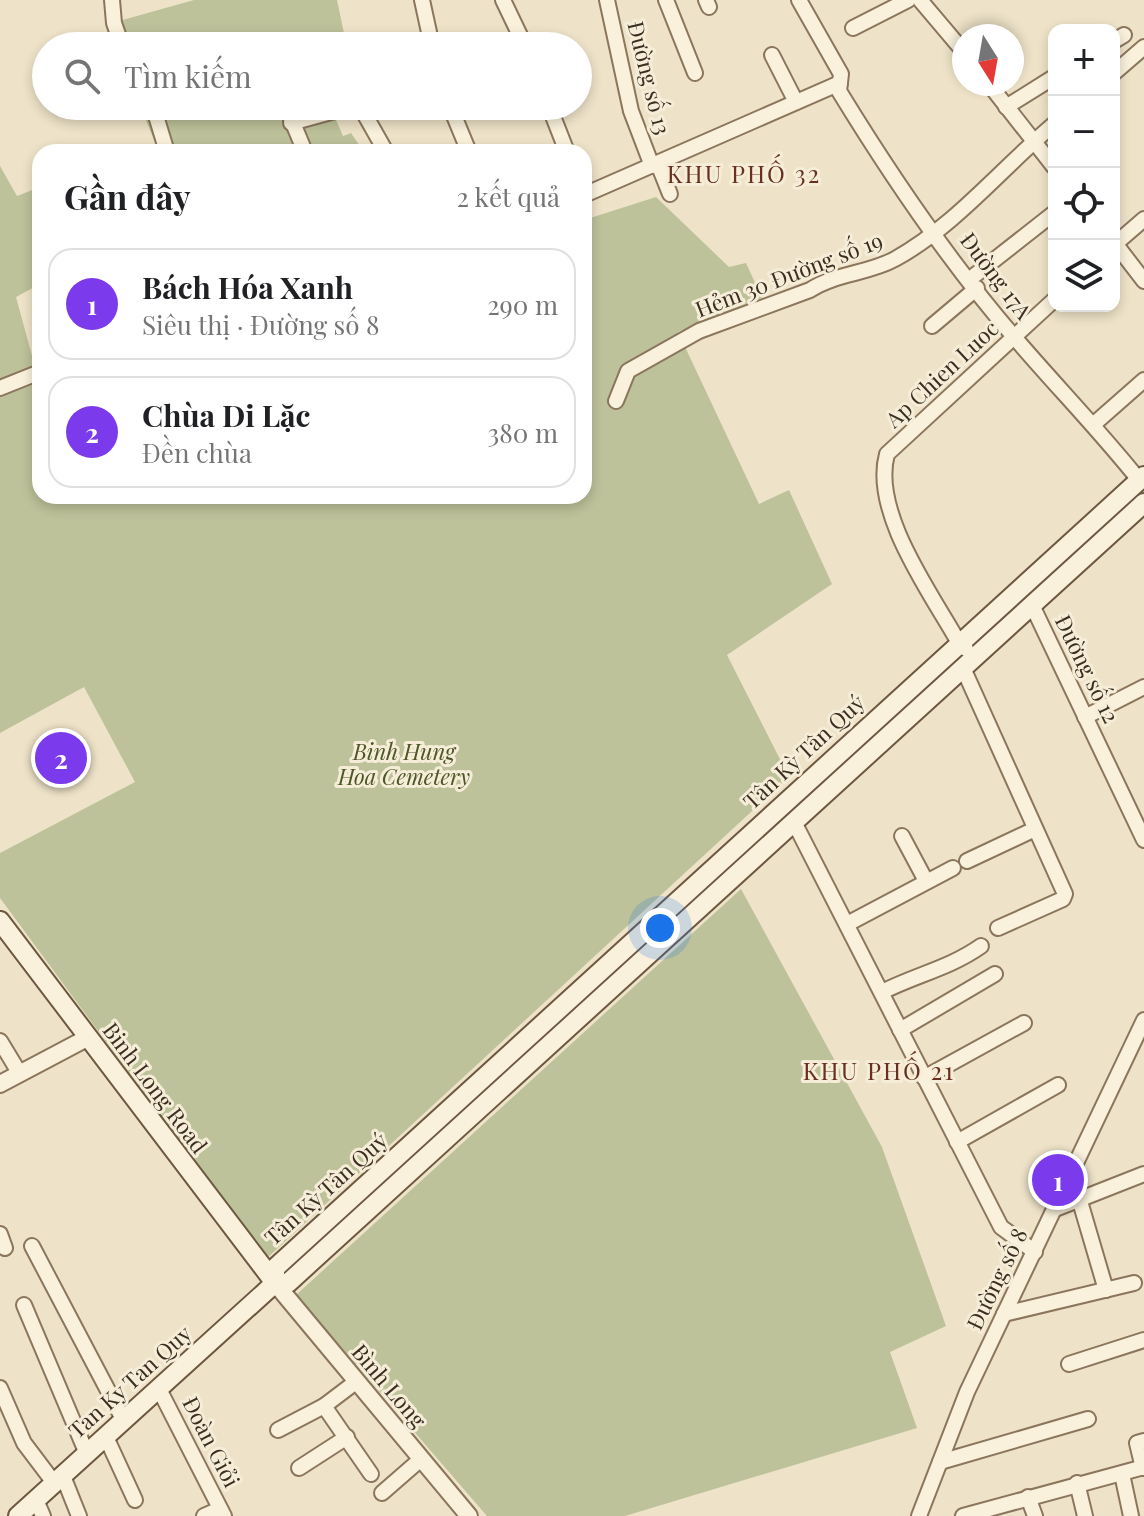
<!DOCTYPE html>
<html lang="vi">
<meta charset="utf-8">
<style>
body{margin:0;font-family:"Playfair Display",serif;background:#f6f6f6;color:#202124}
.controls{position:absolute;right:24px;top:24px;display:grid;overflow:hidden;border-radius:16px;box-shadow:0 4px 12px #0003}
.controls button{width:72px;height:72px;display:grid;place-items:center;padding:0;border:0;border-bottom:2px solid #e0e0e0;background:#fff;color:#202124;font:40px sans-serif}
.compass{position:absolute;left:952px;top:24px;width:72px;height:72px;border-radius:50%;background:#fff;box-shadow:0 4px 12px #0003;rotate:169deg}
.you{position:absolute;left:660px;top:928px;width:28px;height:28px;margin:-20px;border:6px solid #fff;border-radius:50%;background:#1a73e8;box-shadow:0 0 0 12px #1a73e833}
.badge{display:grid;place-items:center;width:52px;height:52px;border-radius:50%;background:#7c3aed;color:#fff;font-size:26px;font-weight:700}
.pin{position:absolute;translate:-50% -50%;border:4px solid #fff;box-shadow:0 2px 8px #0006}
.list{margin:0;padding:0;list-style:none}
h2{display:flex;justify-content:space-between;align-items:center;height:104px;margin:0;padding:0 32px;font-size:34px}
h2 small{font-size:26px;font-weight:400;color:#757577}
.list li{display:grid;grid-template-columns:52px 1fr auto;gap:24px;align-items:center;box-sizing:border-box;height:112px;margin:0 16px 16px;padding:0 16px;border:2px solid #e0e0e0;border-radius:24px}
.list b{display:block;font-size:30px;white-space:nowrap}
.list p{margin:0;font-size:26px;white-space:nowrap;color:#757577}
.list em{font-size:26px;font-style:normal;color:#757577}
.icon{flex:none;width:44px;height:44px;fill:none;stroke:currentColor;stroke-width:2;stroke-linecap:round;stroke-linejoin:round}
.map{position:relative;flex:none;width:1144px;height:1516px;overflow:hidden}
.search{position:absolute;background:#fff;box-shadow:0 4px 12px #0003;left:32px;top:32px;width:560px;height:88px;display:flex;align-items:center;gap:20px;box-sizing:border-box;padding:0 28px;border-radius:44px;color:#757577;font-size:30px}
.panel{position:absolute;background:#fff;box-shadow:0 4px 12px #0003;left:32px;top:144px;width:560px;height:360px;border-radius:24px}
.map>svg:first-child{display:block}
.cemetery{fill:#bdc29a}
.lines{fill:none;stroke-linecap:round;stroke-linejoin:round}
.minor-casing{stroke:#8b765d;stroke-width:18}
.tertiary-casing{stroke:#8b765d;stroke-width:20}
.secondary-casing{stroke:#6d5740;stroke-width:22}
.minor{stroke:#f9f1db;stroke-width:14}
.tertiary{stroke:#f9f1db;stroke-width:16}
.secondary{stroke:#f9f1db;stroke-width:18}
.labels{text-anchor:middle;stroke-width:6;stroke-linejoin:round;paint-order:stroke}
.street-label{font-size:22px;fill:#3b2e20;stroke:#f6edd8}
.park-label{font-size:22px;font-style:italic;fill:#4b5727;stroke:#f6edd8}
.neighbourhood-label{font-size:24px;letter-spacing:2px;fill:#683020;stroke:#f6edd8}
</style>
<div class="map">
<svg width="1144" height="1516" viewBox="0 0 1144 1516">
<rect width="100%" height="100%" fill="#eee3c8"/>
<g class="cemetery">
<polygon points="194,0 337,0 345,38 309,46 113,46 108,35 119,21"/>
<polygon points="140,106 330,106 343,136 351,133 364,152 159,152"/>
<polygon points="0,166 17,196 40,187 37,211 40,284 16,297 37,374 40,373 40,496 584,496 584,220 656,197 729,267 746,263 762,298 678,332 759,504 789,490 832,584 727,655 789,777 266,1259 0,898 0,853 135,782 84,687 0,733"/>
<polygon points="741,889 882,1147 946,1326 890,1352 917,1428 625,1516 487,1516 296,1295"/>
</g>
<g class="lines">
<g class="minor-casing">
<g id="minor">
<polyline points="112,0 114,23 122,46"/>
<polyline points="422,0 432,46"/>
<polyline points="503,0 525,46"/>
<polyline points="607,0 631,111 652,166"/>
<polyline points="666,0 695,73"/>
<polyline points="706,0 709,7"/>
<path d="M799 0 841 74 839 91C891 176 950 263 1015 338 1056 386 1100 431 1139 480"/>
<polyline points="920,0 964,52"/>
<polyline points="853,28 908,0"/>
<polyline points="1114,41 1124,35"/>
<polyline points="772,55 796,102"/>
<polyline points="1114,73 1144,47"/>
<polyline points="989,84 1054,167"/>
<polyline points="153,106 167,152"/>
<polyline points="286,106 305,152"/>
<polyline points="360,106 386,152"/>
<polyline points="450,106 469,152"/>
<polyline points="549,106 567,152"/>
<polyline points="1006,107 1054,77"/>
<polyline points="291,123 353,106"/>
<polyline points="658,164 670,194"/>
<polyline points="584,195 840,83"/>
<polyline points="1114,242 1144,281"/>
<polyline points="1114,245 1144,219"/>
<polyline points="970,279 1054,213"/>
<polyline points="932,326 977,288"/>
<polyline points="0,388 40,372"/>
<path d="M616 401 628 371 699 331 810 290C836 273 868 274 895 259 955 226 1002 168 1054 124"/>
<polyline points="1094,424 1144,380"/>
<polyline points="1032,605 1144,840"/>
<path d="M966 649 959 643C931 593 871 512 887 454L1054 300"/>
<polyline points="963,668 1065,894 1063,899 998,928"/>
<polyline points="1085,717 1144,687"/>
<polyline points="794,822 1001,1227 1035,1252"/>
<polyline points="902,836 926,881"/>
<polyline points="967,861 1035,829"/>
<polyline points="849,923 953,868"/>
<path d="M882 992C915 975 950 968 981 946"/>
<polyline points="900,1030 995,974"/>
<polyline points="0,1041 20,1074"/>
<polyline points="924,1078 1024,1023"/>
<polyline points="957,1142 1058,1085"/>
<polyline points="1079,1198 1106,1290"/>
<polyline points="1055,1209 1144,1174"/>
<polyline points="0,1234 5,1248"/>
<polyline points="32,1246 124,1421"/>
<polyline points="24,1305 87,1454"/>
<polyline points="1004,1314 1134,1283"/>
<polyline points="1069,1364 1144,1340"/>
<polyline points="357,1381 324,1406 371,1474"/>
<polyline points="0,1388 24,1443 55,1484"/>
<polyline points="159,1389 224,1516"/>
<polyline points="278,1430 324,1406"/>
<polyline points="106,1437 135,1500"/>
<polyline points="940,1462 1088,1419"/>
<polyline points="299,1468 347,1437"/>
<polyline points="1143,1468 1137,1443 1144,1441"/>
<polyline points="1122,1474 1131,1516"/>
<polyline points="63,1476 79,1516"/>
<polyline points="1077,1483 1085,1516"/>
<polyline points="382,1493 421,1459"/>
<polyline points="1028,1497 1035,1516"/>
<polyline points="36,1500 43,1516"/>
<polyline points="204,1516 220,1509"/>
<polyline points="919,1516 967,1392 1144,1020"/>
<polyline points="963,1516 1144,1467"/>
</g>
</g>
<g class="tertiary-casing">
<g id="tertiary">
<polyline points="0,1084 87,1038"/>
<polyline points="275,1283 469,1516"/>
</g>
</g>
<g class="secondary-casing">
<g id="secondary">
<polyline points="0,921 275,1283"/>
<polyline points="275,1283 275,1268 1144,476"/>
<polyline points="18,1516 275,1283 288,1283 1144,503"/>
</g>
</g>
<use href="#minor" class="minor"/>
<use href="#tertiary" class="tertiary"/>
<use href="#secondary" class="secondary"/>
</g>
<g class="labels">
<g class="street-label">
<text transform="translate(649 78) rotate(76)" y="8">Đường số 13</text>
<text transform="translate(789 275) rotate(-21)" y="8">Hẻm 30 Đường số 19</text>
<text transform="translate(996 276) rotate(53)" y="8">Đường 17A</text>
<text transform="translate(942 374) rotate(-43)" y="8">Ap Chien Luoc</text>
<text transform="translate(1087 669) rotate(64)" y="8">Đường số 12</text>
<text transform="translate(804 752) rotate(-43)" y="8">Tân Kỳ Tân Quý</text>
<text transform="translate(155 1088) rotate(53)" y="8">Binh Long Road</text>
<text transform="translate(326 1189) rotate(-42)" y="8">Tân Kỳ Tân Quý</text>
<text transform="translate(997 1279) rotate(-64)" y="8">Đường số 8</text>
<text transform="translate(130 1382) rotate(-42)" y="8">Tan Ky Tan Quy</text>
<text transform="translate(389 1386) rotate(50)" y="8">Bình Long</text>
<text transform="translate(211 1442) rotate(63)" y="8">Đoàn Giỏi</text>
</g>
<g class="park-label">
<text x="404" y="760">Binh Hung<tspan x="404" dy="25">Hoa Cemetery</tspan></text>
</g>
<g class="neighbourhood-label">
<text x="744" y="183">KHU PHỐ 32</text>
<text x="879" y="1080">KHU PHỐ 21</text>
</g>
</g>
</svg>
<div class="controls">
<button>+</button>
<button>−</button>
<button><svg class="icon" aria-label="locate" viewBox="0 0 24 24"><circle cx="12" cy="12" r="6"/><path d="M12 2v4M12 18v4M2 12h4M18 12h4"/></svg></button>
<button><svg class="icon" aria-label="layers" viewBox="0 0 24 24"><path d="M12 4l9 5-9 5-9-5zM3 14l9 5 9-5"/></svg></button>
</div>
<svg class="compass" viewBox="-18 -18 36 36"><path d="M0-13l5 13h-10z" fill="#e53935"/><path d="M0 13l5-13h-10z" fill="#757577"/></svg>
<div class="you"></div>
<div class="pin badge" style="left:1058px;top:1180px">1</div>
<div class="pin badge" style="left:61px;top:758px">2</div>
<div class="search"><svg class="icon" aria-label="search" viewBox="0 0 24 24"><circle cx="10" cy="10" r="6"/><path d="M15 15l6 6"/></svg>Tìm kiếm</div>
<section class="panel">
<h2>Gần đây<small>2 kết quả</small></h2>
<ul class="list">
<li><span class="badge">1</span><div><b>Bách Hóa Xanh</b><p>Siêu thị · Đường số 8</p></div><em>290 m</em></li>
<li><span class="badge">2</span><div><b>Chùa Di Lặc</b><p>Đền chùa</p></div><em>380 m</em></li>
</ul>
</section>
</div>
